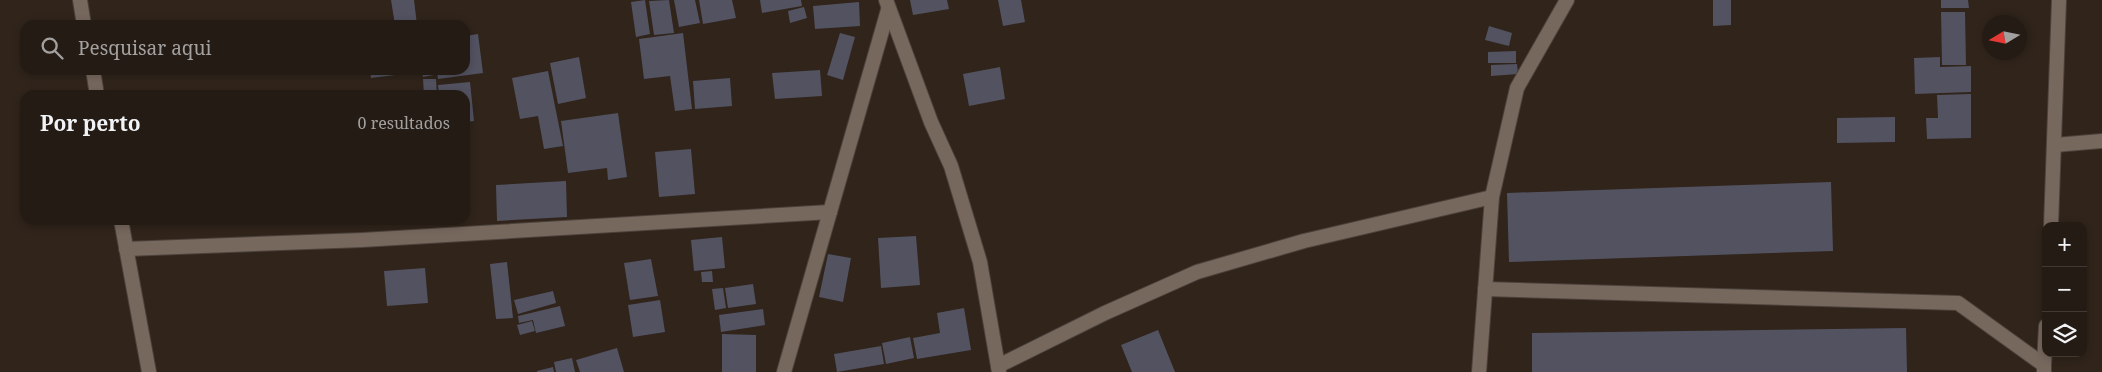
<!DOCTYPE html>
<html lang="pt">
<meta charset="utf-8">
<style>
body{margin:0;font-family:"Noto Serif",serif;background:#2c241d;color:#f1f3f6}
.controls{position:absolute;right:15px;bottom:15px;display:grid;overflow:hidden;border-radius:10px;box-shadow:0 2px 8px #0003}
.controls button{width:45px;height:45px;display:grid;place-items:center;padding:0;border:0;border-bottom:1px solid #413934;background:#241b14;color:#f1f3f6;font:25px sans-serif}
.compass{position:absolute;left:1982px;top:15px;width:45px;height:45px;border-radius:50%;background:#241b14;box-shadow:0 2px 8px #0003;rotate:260deg}
.list{margin:0;padding:0;list-style:none}
h2{display:flex;justify-content:space-between;align-items:center;height:65px;margin:0;padding:0 20px;font-size:21px}
h2 small{font-size:16px;font-weight:400;color:#a3a1a0}
.icon{flex:none;width:28px;height:28px;fill:none;stroke:currentColor;stroke-width:2;stroke-linecap:round;stroke-linejoin:round}
.map{position:relative;flex:none;width:2102px;height:372px;overflow:hidden}
.search{position:absolute;background:#241b14;box-shadow:0 2px 8px #0003;left:20px;top:20px;width:450px;height:55px;display:flex;align-items:center;gap:12px;box-sizing:border-box;padding:0 18px;border-radius:15px;color:#a3a1a0;font-size:19px}
.panel{position:absolute;background:#241b14;box-shadow:0 2px 8px #0003;left:20px;top:90px;width:450px;height:135px;border-radius:15px}
.map>svg:first-child{display:block}
.building{fill:#525261}
.lines{fill:none;stroke-linecap:round;stroke-linejoin:round}
.service-casing{stroke:#4c423b;stroke-width:16}
.minor-casing{stroke:#4c423b;stroke-width:16}
.service{stroke:#77685e;stroke-width:14}
.minor{stroke:#77685e;stroke-width:14}
</style>
<div class="map">
<svg width="2102" height="372" viewBox="0 0 2102 372">
<rect width="100%" height="100%" fill="#30241b"/>
<g class="building">
<polygon points="391,0 414,0 417,25 395,25"/>
<polygon points="645,0 650,34 636,37 631,2"/>
<polygon points="669,0 674,33 654,35 649,1"/>
<polygon points="674,0 695,0 700,23 679,27"/>
<polygon points="699,0 732,0 736,18 703,24"/>
<polygon points="760,0 801,0 802,6 762,13"/>
<polygon points="910,0 947,0 949,9 913,15"/>
<polygon points="998,0 1021,0 1025,22 1003,26"/>
<polygon points="1713,0 1731,0 1731,25 1713,26"/>
<polygon points="1941,0 1968,0 1969,8 1941,8"/>
<polygon points="859,2 860,26 815,29 813,6"/>
<polygon points="804,7 807,18 790,23 788,11"/>
<polygon points="1941,12 1965,12 1966,65 1942,65"/>
<polygon points="1489,26 1512,33 1509,46 1485,40"/>
<polygon points="683,33 692,109 675,111 670,76 644,79 639,39"/>
<polygon points="840,33 855,37 843,80 827,75"/>
<polygon points="478,34 483,73 438,79 437,70 465,70 465,36"/>
<polygon points="1516,51 1516,63 1488,63 1488,52"/>
<polygon points="579,57 586,98 558,104 550,63"/>
<polygon points="1940,57 1940,67 1971,66 1971,92 1915,94 1914,58"/>
<polygon points="1517,64 1518,74 1491,76 1491,65"/>
<polygon points="1000,67 1005,99 969,106 963,74"/>
<polygon points="370,70 411,70 411,73 371,78"/>
<polygon points="422,70 434,70 434,75 423,77"/>
<polygon points="820,70 822,96 775,99 772,73"/>
<polygon points="548,71 563,146 544,149 538,116 520,119 512,78"/>
<polygon points="730,78 732,106 695,109 693,81"/>
<polygon points="423,79 436,79 437,95 424,95"/>
<polygon points="470,82 474,121 465,122 465,95 439,95 438,85"/>
<polygon points="1971,94 1971,138 1927,139 1926,118 1938,118 1937,95"/>
<polygon points="618,113 627,177 608,180 607,168 568,173 561,121"/>
<polygon points="1895,117 1895,142 1837,143 1837,118"/>
<polygon points="691,149 695,194 659,197 655,152"/>
<polygon points="566,181 567,217 497,221 496,185"/>
<polygon points="1831,182 1833,251 1509,262 1507,193"/>
<polygon points="916,236 920,285 881,288 878,238"/>
<polygon points="722,237 725,268 694,271 691,240"/>
<polygon points="828,254 851,258 843,302 819,297"/>
<polygon points="651,259 658,296 630,300 624,263"/>
<polygon points="507,262 513,318 496,319 490,264"/>
<polygon points="425,268 428,303 387,306 384,271"/>
<polygon points="712,271 713,282 702,282 701,272"/>
<polygon points="753,284 756,304 728,308 725,288"/>
<polygon points="723,288 726,308 715,310 712,289"/>
<polygon points="553,291 556,303 518,314 514,300"/>
<polygon points="660,300 665,332 633,337 628,305"/>
<polygon points="560,306 565,326 536,333 533,320 519,323 518,316"/>
<polygon points="964,308 971,350 917,359 913,338 940,333 937,313"/>
<polygon points="763,309 765,325 721,332 719,315"/>
<polygon points="532,321 535,331 520,335 517,325"/>
<polygon points="1906,328 1907,372 1532,372 1532,333"/>
<polygon points="1158,330 1175,372 1132,372 1121,345"/>
<polygon points="722,334 756,335 756,372 722,372"/>
<polygon points="910,337 914,358 886,364 882,343"/>
<polygon points="881,346 884,364 837,372 834,354"/>
<polygon points="617,348 624,372 580,372 576,360"/>
<polygon points="572,358 575,372 556,372 554,362"/>
<polygon points="553,367 554,372 537,372 537,371"/>
</g>
<g class="lines">
<g class="service-casing">
<g id="service">
<polyline points="2055,145 2102,141"/>
<polyline points="998,366 1105,313 1197,272 1304,241 1492,197"/>
</g>
</g>
<g class="minor-casing">
<g id="minor">
<polyline points="80,0 84,25"/>
<polyline points="886,0 931,122 951,166 980,262 999,372"/>
<polyline points="93,70 97,95"/>
<polyline points="121,220 149,372"/>
<polyline points="2051,226 2059,0"/>
<polyline points="126,249 362,240 830,212"/>
<polyline points="1485,289 1958,303 2044,365 2044,372"/>
<polyline points="2044,365 2046,326"/>
<polyline points="784,372 888,10"/>
<polyline points="1479,372 1492,197 1517,88 1567,0"/>
</g>
</g>
<use href="#service" class="service"/>
<use href="#minor" class="minor"/>
</g>
</svg>
<div class="controls">
<button>+</button>
<button>−</button>
<button><svg class="icon" aria-label="layers" viewBox="0 0 24 24"><path d="M12 4l9 5-9 5-9-5zM3 14l9 5 9-5"/></svg></button>
</div>
<svg class="compass" viewBox="-18 -18 36 36"><path d="M0-13l5 13h-10z" fill="#e53935"/><path d="M0 13l5-13h-10z" fill="#a3a1a0"/></svg>
<div class="search"><svg class="icon" aria-label="search" viewBox="0 0 24 24"><circle cx="10" cy="10" r="6"/><path d="M15 15l6 6"/></svg>Pesquisar aqui</div>
<section class="panel">
<h2>Por perto<small>0 resultados</small></h2>
<ul class="list">
</ul>
</section>
</div>
